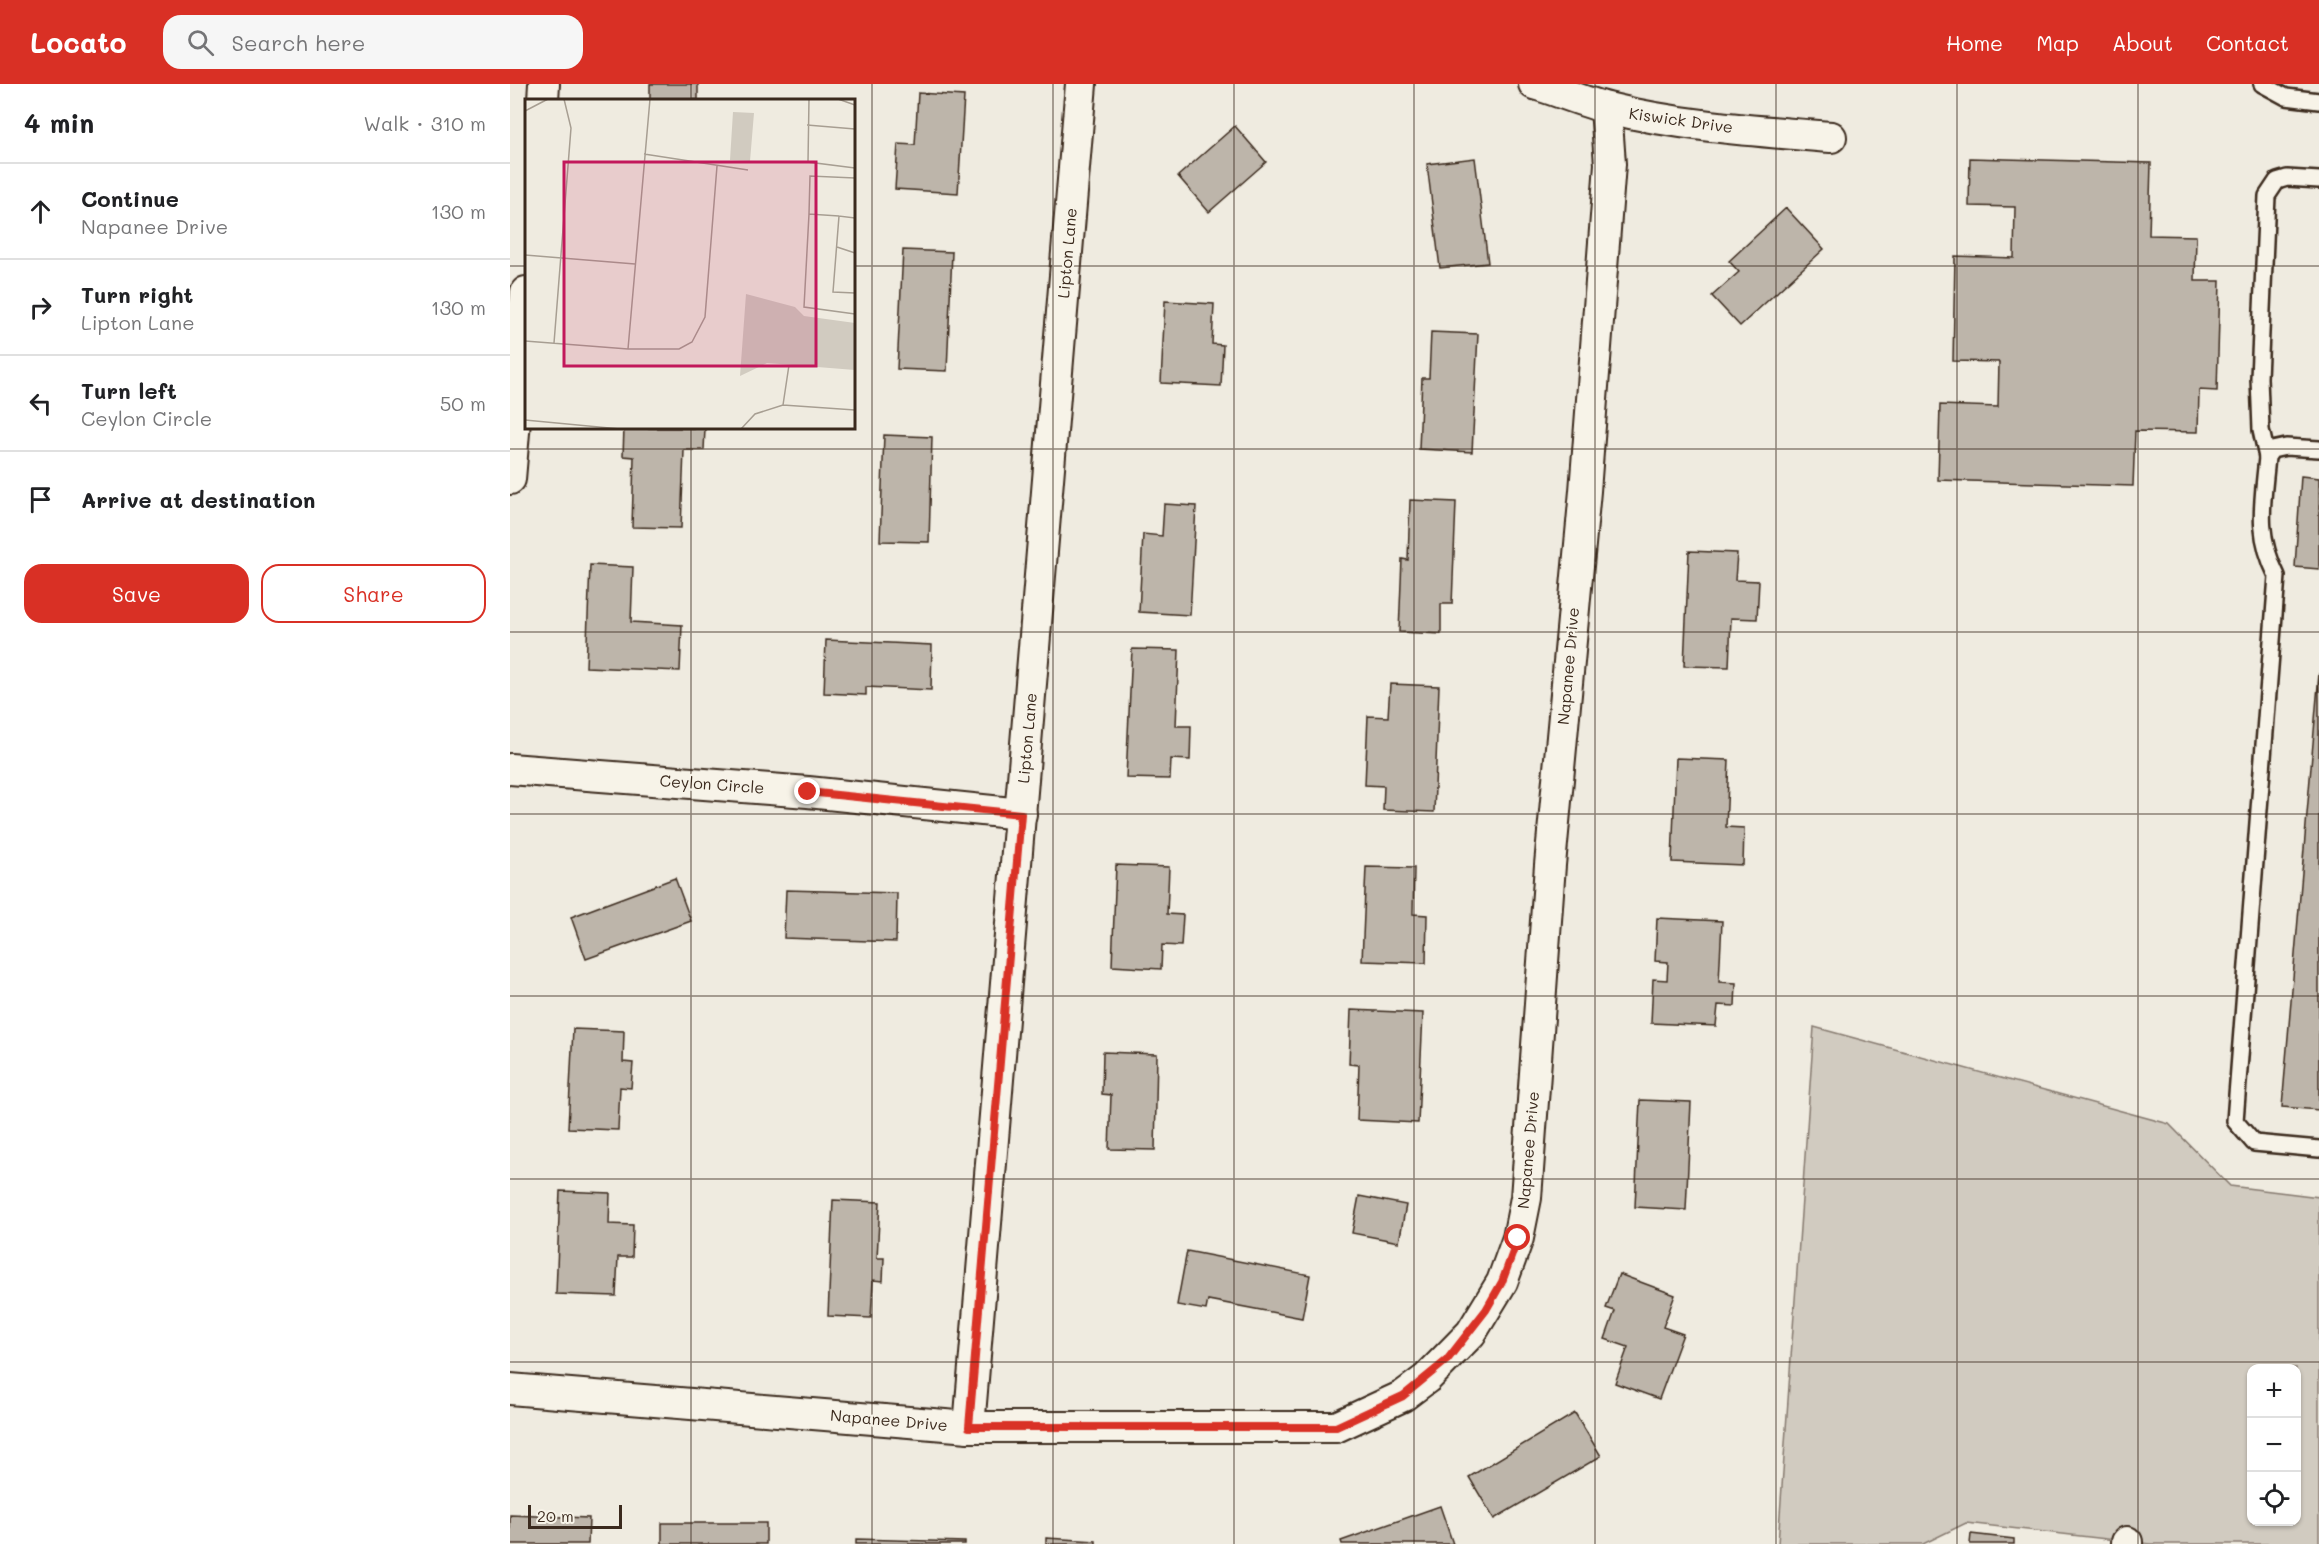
<!DOCTYPE html>
<meta charset="utf-8">
<style>
body{margin:0;font-family:Mali,sans-serif;background:#f6f6f6;color:#202124}
.controls{position:absolute;right:18px;bottom:18px;display:grid;overflow:hidden;border-radius:12px;box-shadow:0 2px 4px #0004}
.controls button{width:54px;height:54px;display:grid;place-items:center;padding:0;border:0;border-bottom:2px solid #e0e0e0;background:#fff;color:#202124;font:30px sans-serif}
.scale{position:absolute;left:18px;bottom:15px;width:94px;box-sizing:border-box;padding-left:6px;border:3px solid #3b2a1e;border-top:0;font-size:16px;line-height:21px;white-space:nowrap;color:#3b2a1e;-webkit-text-stroke:4px #f7f3e8;paint-order:stroke}
.stop{position:absolute;width:18px;height:18px;margin:-14px;border:4px solid #d93025;border-radius:50%;background:#fff}
.stop.end{background:#d93025;border-color:#fff;box-shadow:0 2px 6px #0008}
.list{margin:0;padding:0;list-style:none}
h2{display:flex;justify-content:space-between;align-items:center;height:78px;margin:0;padding:0 24px;font-size:26px}
h2 small{font-size:20px;font-weight:400;color:#757577}
.list li{display:grid;grid-template-columns:39px 1fr auto;gap:18px;align-items:center;box-sizing:border-box;height:96px;padding:0 24px;border-top:2px solid #e0e0e0}
.list b{display:block;font-size:22px;white-space:nowrap}
.list p{margin:0;font-size:20px;white-space:nowrap;color:#757577}
.list em{font-size:20px;font-style:normal;color:#757577}
.actions{display:flex;gap:12px;padding:18px 24px}
.actions a{flex:1;padding:14px 0;border:2px solid #d93025;border-radius:18px;text-align:center;font-size:21px;color:#d93025}
.actions .main{background:#d93025;color:#fff}
.icon{flex:none;width:33px;height:33px;fill:none;stroke:currentColor;stroke-width:2;stroke-linecap:round;stroke-linejoin:round}
.map{position:relative;flex:none;width:1809px;height:1460px;overflow:hidden}
header{display:flex;align-items:center;gap:36px;box-sizing:border-box;height:84px;padding:0 30px;background:#d93025;color:#fff}
header strong{font-size:28px}
nav{display:flex;gap:33px;margin-inline-start:auto;font-size:21px}
.search{width:420px;height:54px;background:#f6f6f6;display:flex;align-items:center;gap:15px;box-sizing:border-box;padding:0 21px;border-radius:18px;color:#757577;font-size:22px}
main{display:flex}
aside{flex:1;background:#fff}
.map>svg:first-child{display:block}
.green{fill:#d1cbc0;stroke:#867a6f;stroke-width:1.5;fill-rule:evenodd}
.building{fill:#bdb5aa;stroke:#3b2a1e;stroke-width:1.5}
.lines{fill:none;stroke-linecap:round;stroke-linejoin:round}
.service-casing{stroke:#3b2a1e;stroke-width:20}
.minor-casing{stroke:#3b2a1e;stroke-width:34}
.service{stroke:#f7f3e8;stroke-width:15}
.minor{stroke:#f7f3e8;stroke-width:30}
.route{stroke:#d93025;stroke-width:8}
.grid{fill:none;stroke:#3b2a1e;stroke-width:1.5;stroke-opacity:0.55}
.labels{text-anchor:middle;stroke-width:4.5;stroke-linejoin:round;paint-order:stroke}
.street-label{font-size:16px;fill:#3b2a1e;stroke:#f7f3e8}
.inset-road{fill:none;stroke:#a79e92;stroke-width:1.5}
.view{fill:#c2185b;fill-opacity:0.15;stroke:#c2185b;stroke-width:3}
.inset-edge{fill:none;stroke:#3b2a1e;stroke-width:3}
</style>
<header>
<strong>Locato</strong>
<div class="search"><svg class="icon" aria-label="search" viewBox="0 0 24 24"><circle cx="10" cy="10" r="6"/><path d="M15 15l6 6"/></svg>Search here</div>
<nav><a>Home</a><a>Map</a><a>About</a><a>Contact</a></nav>
</header>
<main>
<aside>
<h2>4 min<small>Walk · 310 m</small></h2>
<ul class="list">
<li><svg class="icon" aria-label="ahead" viewBox="0 0 24 24"><path d="M12 20V5M6 11l6-6 6 6"/></svg><div><b>Continue</b><p>Napanee Drive</p></div><em>130 m</em></li>
<li><svg class="icon" aria-label="right" viewBox="0 0 24 24"><path d="M7 20v-9h11M14 6l5 5-5 5"/></svg><div><b>Turn right</b><p>Lipton Lane</p></div><em>130 m</em></li>
<li><svg class="icon" aria-label="left" viewBox="0 0 24 24"><path d="M17 20v-9H6M10 6l-5 5 5 5"/></svg><div><b>Turn left</b><p>Ceylon Circle</p></div><em>50 m</em></li>
<li><svg class="icon" aria-label="arrive" viewBox="0 0 24 24"><path d="M6 21V4h12l-3 4 3 4H6"/></svg><div><b>Arrive at destination</b></div></li>
</ul>
<div class="actions"><a class="main">Save</a><a>Share</a></div>
</aside>
<div class="map">
<svg width="1809" height="1460" viewBox="0 0 1809 1460">
<rect width="100%" height="100%" fill="#efebe0"/>
<filter id="ink" filterUnits="userSpaceOnUse"><feTurbulence type="fractalNoise" baseFrequency=".0167" numOctaves="2"/><feDisplacementMap in="SourceGraphic" scale="12" xChannelSelector="R" yChannelSelector="G"/><feConvolveMatrix kernelMatrix="1 2 1 2 8 2 1 2 1" color-interpolation-filters="sRGB"/></filter>
<g filter="url(#ink)">
<path class="green" d="M1304 943 1659 1040 1720 1102 1809 1113V1460H1641L1456 1439 1413 1460H1268ZM1742 1284H1786V1438H1742Z"/>
<g class="building">
<rect x="140" y="0" width="48" height="16"/>
<polygon points="408,9 454,12 448,109 385,105 388,60 405,61"/>
<polygon points="725,42 756,78 699,128 668,92"/>
<polygon points="965,74 978,179 930,184 917,80"/>
<polygon points="1460,74 1641,79 1639,151 1686,152 1685,197 1710,197 1707,307 1689,306 1688,348 1625,347 1623,402 1428,396 1430,321 1488,323 1489,278 1443,277 1445,172 1504,174 1505,123 1459,122"/>
<polygon points="1276,124 1314,165 1230,242 1202,212 1229,188 1219,177"/>
<polygon points="393,166 442,168 437,287 387,285"/>
<polygon points="655,217 704,220 702,260 713,261 711,302 651,299"/>
<polygon points="921,248 968,250 962,368 909,365 912,294 919,294"/>
<polygon points="114,344 195,344 194,366 174,366 171,444 122,443 124,373 113,372"/>
<polygon points="374,351 422,353 419,458 370,457"/>
<polygon points="1791,392 1809,394 1809,485 1785,483"/>
<polygon points="900,416 946,418 942,520 931,520 931,550 889,548 892,475 898,476"/>
<polygon points="654,420 686,422 680,531 629,528 633,450 652,452"/>
<polygon points="1179,467 1227,469 1225,496 1249,497 1247,535 1221,534 1219,583 1174,582"/>
<polygon points="80,481 123,483 121,538 172,541 170,587 76,583"/>
<polygon points="316,556 422,561 421,606 356,603 356,611 314,609"/>
<polygon points="622,565 669,566 666,642 681,642 680,676 661,675 660,695 616,694"/>
<polygon points="1809,589 1809,1026 1772,1023"/>
<polygon points="880,600 929,602 924,728 873,726 874,702 855,701 858,632 878,633"/>
<polygon points="1166,674 1219,676 1216,743 1234,744 1233,781 1162,778"/>
<polygon points="606,781 659,783 657,830 673,831 671,862 652,861 651,885 602,882"/>
<polygon points="856,783 904,784 903,830 917,831 916,879 852,877"/>
<polygon points="165,794 181,837 76,875 61,833"/>
<polygon points="276,806 387,809 386,858 274,854"/>
<polygon points="1147,834 1212,837 1209,898 1226,899 1225,922 1208,921 1206,942 1141,939 1143,895 1157,896 1158,878 1145,877"/>
<polygon points="841,926 913,929 908,1039 847,1036 849,981 839,980"/>
<polygon points="63,945 114,947 113,978 123,979 121,1004 110,1003 108,1046 58,1044"/>
<polygon points="593,968 647,970 645,1066 599,1065 601,1011 592,1010"/>
<polygon points="1130,1016 1181,1018 1176,1126 1125,1123"/>
<polygon points="50,1107 100,1109 99,1140 123,1141 122,1173 108,1173 106,1212 46,1210"/>
<polygon points="849,1112 896,1121 889,1158 842,1149"/>
<polygon points="323,1116 370,1118 367,1174 374,1174 373,1197 363,1196 361,1234 318,1232"/>
<polygon points="677,1167 800,1191 792,1234 698,1216 696,1226 667,1221"/>
<polygon points="1109,1190 1165,1211 1153,1243 1173,1250 1149,1315 1105,1299 1118,1263 1095,1255 1105,1227 1096,1224"/>
<polygon points="1065,1329 1091,1372 984,1435 959,1393"/>
<polygon points="930,1422 943,1460 832,1460 831,1457"/>
<polygon points="0,1431 79,1434 78,1460 0,1460"/>
<rect x="152" y="1439" width="104" height="21"/>
<polygon points="1461,1450 1504,1455 1504,1460 1460,1460"/>
<polygon points="536,1454 586,1457 586,1460 536,1460"/>
<polygon points="346,1455 455,1458 455,1460 346,1460"/>
</g>
<g class="lines">
<g class="service-casing">
<g id="service">
<polyline points="1752,0 1776,13 1809,17"/>
<path d="M1809 365 1776 363 1762 366 1757 373C1753 419 1745 448 1767 492L1725 1037 1744 1059 1809 1065"/>
<polyline points="1757,373 1751,346 1749,294 1757,112 1767,97 1777,94 1809,96"/>
</g>
</g>
<g class="minor-casing">
<g id="minor">
<path d="M1024 0C1049 7 1073 18 1098 24 1170 42 1247 47 1321 53"/>
<polyline points="33,16 34,0"/>
<polyline points="0,395 16,208"/>
<polyline points="0,685 298,708 511,730"/>
<polyline points="0,1305 459,1343 826,1343 893,1312 917,1294 961,1249 992,1198 1008,1154 1016,1114 1040,781 1075,407 1100,80 1096,24"/>
<polyline points="459,1343 571,0"/>
<polyline points="1617,1460 1617,1458"/>
</g>
</g>
<use href="#service" class="service"/>
<use href="#minor" class="minor"/>
</g>
</g>
<g class="lines" filter="url(#ink)">
<polyline class="route" points="298,708 511,730 459,1343 826,1343 893,1312 937,1276 976,1226 992,1198 1008,1154"/>
</g>
<path class="grid" d="M181 0V16M362 0V1460M543 0V1460M724 0V1460M904 0V1460M1085 0V1460M1266 0V1460M1447 0V1460M1628 0V1460M0 182H16M344 182H1809M181 344V1460M0 365H1809M0 548H1809M0 730H1809M0 912H1809M0 1095H1809M0 1278H1809"/>
<g class="labels">
<g class="street-label">
<text transform="translate(1171 36) rotate(8)" y="6">Kiswick Drive</text>
<text transform="translate(557 169) rotate(-85)" y="6">Lipton Lane</text>
<text transform="translate(1058 582) rotate(-85)" y="6">Napanee Drive</text>
<text transform="translate(517 654) rotate(-85)" y="6">Lipton Lane</text>
<text transform="translate(202 700) rotate(4)" y="6">Ceylon Circle</text>
<text transform="translate(1018 1066) rotate(-85)" y="6">Napanee Drive</text>
<text transform="translate(379 1336) rotate(5)" y="6">Napanee Drive</text>
</g>
</g>
<g transform="translate(15 15)">
<rect width="330" height="330" fill="#efebe0"/>
<path d="M208 13 229 14 225 62 205 61ZM221 195 270 208 279 217 330 224V271L242 264 215 277Z" fill="#d1cbc0"/>
<path class="inset-road" d="M284 0 283 63 330 69M313 0 330 6M0 12 23 0M282 26 330 30M119 55 223 71M284 115 285 77 330 79M314 117 284 115 279 208 330 215M330 119 314 117 308 193 330 194M312 148 330 154M0 156 110 165M0 242 103 250H154L167 243 180 218 192 67M29 244 46 29 39 0M103 250 125 0M258 306 264 266M0 321 95 330M216 330 230 315 258 306 330 311"/>
<path class="view" d="M39 63H291V267H39Z"/>
<rect width="330" height="330" class="inset-edge"/>
</g>
</svg>
<div class="controls">
<button>+</button>
<button>−</button>
<button><svg class="icon" aria-label="locate" viewBox="0 0 24 24"><circle cx="12" cy="12" r="6"/><path d="M12 2v4M12 18v4M2 12h4M18 12h4"/></svg></button>
</div>
<div class="scale">20 m</div>
<div class="stop" style="left:1008px;top:1154px"></div>
<div class="stop end" style="left:298px;top:708px"></div>
</div>
</main>
